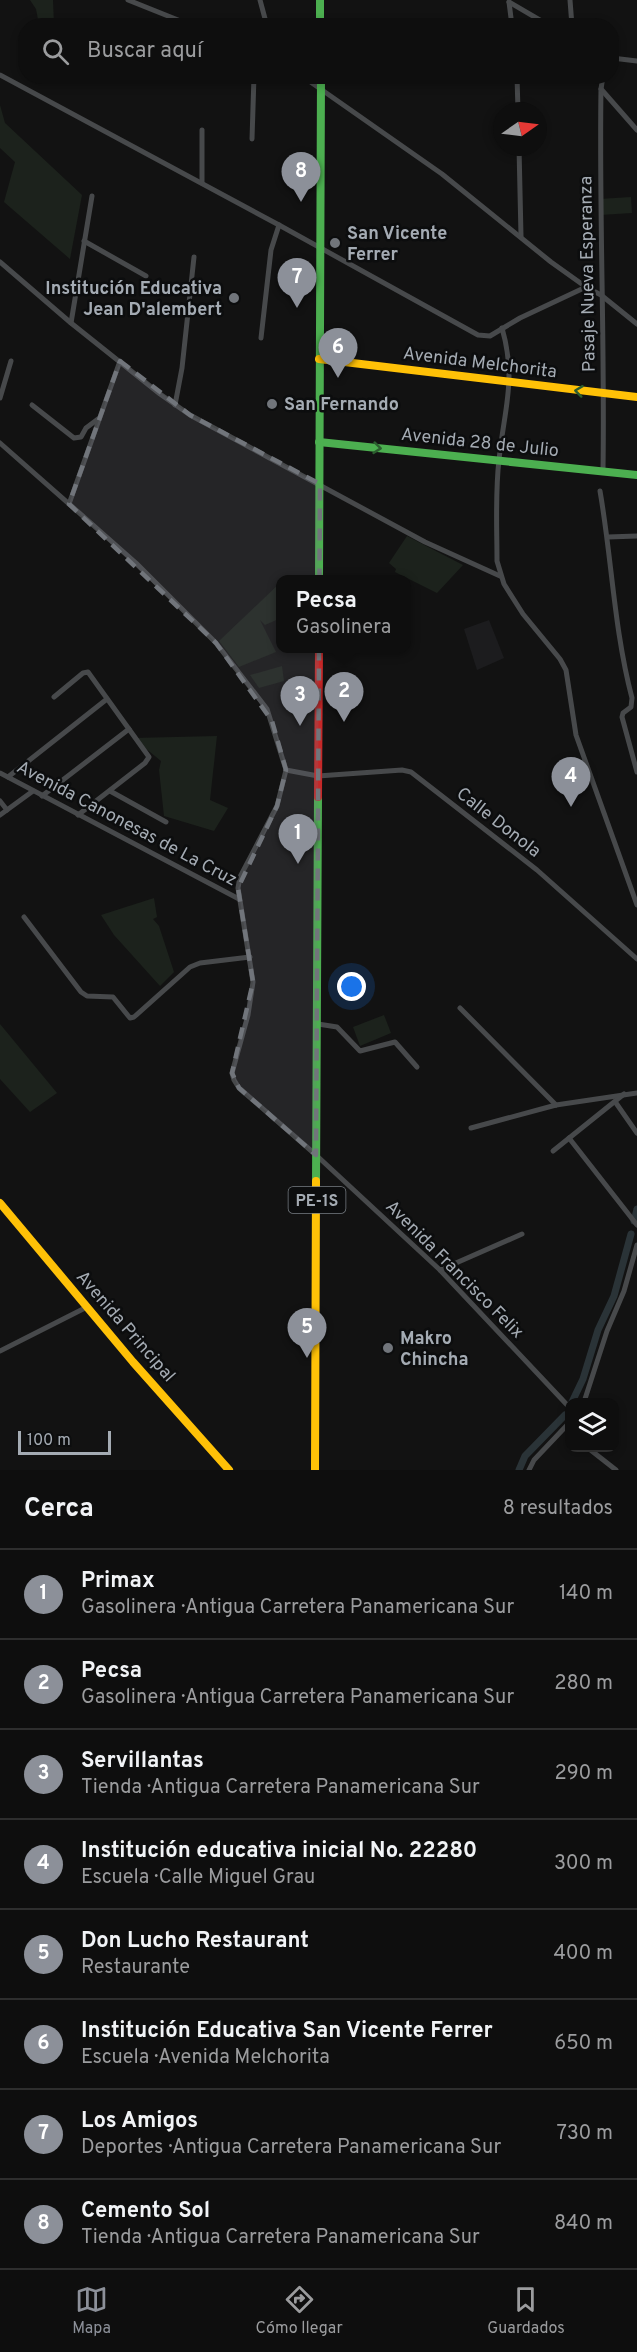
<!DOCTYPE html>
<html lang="es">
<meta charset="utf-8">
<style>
body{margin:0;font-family:Overpass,sans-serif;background:#171717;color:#f1f3f6}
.controls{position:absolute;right:18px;bottom:18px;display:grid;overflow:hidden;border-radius:12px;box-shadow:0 3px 9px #0003}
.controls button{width:54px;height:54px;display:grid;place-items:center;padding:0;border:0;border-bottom:2px solid #2e2e2e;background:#0e0e0e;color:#f1f3f6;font:30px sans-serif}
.compass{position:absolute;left:493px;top:102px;width:54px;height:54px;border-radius:50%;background:#0e0e0e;box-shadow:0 3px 9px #0003;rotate:76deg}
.scale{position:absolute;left:18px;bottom:15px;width:93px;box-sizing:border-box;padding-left:6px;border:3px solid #a4abb3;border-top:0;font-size:16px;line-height:21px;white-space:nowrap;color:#a4abb3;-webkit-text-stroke:4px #0c0d0e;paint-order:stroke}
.you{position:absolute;left:352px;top:987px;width:21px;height:21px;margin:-15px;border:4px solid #fff;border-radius:50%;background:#1a73e8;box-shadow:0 0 0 9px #1a73e833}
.badge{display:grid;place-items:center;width:39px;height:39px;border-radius:50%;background:#8c9099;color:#fff;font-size:20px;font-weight:700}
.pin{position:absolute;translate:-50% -50px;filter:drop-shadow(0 2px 3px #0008)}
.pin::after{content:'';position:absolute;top:32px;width:21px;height:18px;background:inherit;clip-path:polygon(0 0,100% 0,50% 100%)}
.popup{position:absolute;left:276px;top:575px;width:135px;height:78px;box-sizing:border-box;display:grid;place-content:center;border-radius:12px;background:#0e0e0e;filter:drop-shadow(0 2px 4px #0005);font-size:20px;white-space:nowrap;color:#9b9c9e}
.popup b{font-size:22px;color:#f1f3f6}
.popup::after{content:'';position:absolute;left:50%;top:100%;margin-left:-12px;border:12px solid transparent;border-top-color:#0e0e0e}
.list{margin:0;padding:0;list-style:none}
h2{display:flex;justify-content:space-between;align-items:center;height:78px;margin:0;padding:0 24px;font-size:26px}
h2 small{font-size:20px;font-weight:400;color:#9b9c9e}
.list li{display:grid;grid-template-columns:39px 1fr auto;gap:18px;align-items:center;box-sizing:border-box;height:90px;padding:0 24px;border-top:2px solid #2e2e2e}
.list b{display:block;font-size:22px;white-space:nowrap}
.list p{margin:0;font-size:20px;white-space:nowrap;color:#9b9c9e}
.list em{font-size:20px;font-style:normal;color:#9b9c9e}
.icon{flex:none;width:33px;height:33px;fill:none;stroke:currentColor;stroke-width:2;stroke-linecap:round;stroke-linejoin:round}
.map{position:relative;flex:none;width:637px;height:1470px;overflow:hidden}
.search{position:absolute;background:#0e0e0e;box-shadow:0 3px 9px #0003;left:18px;right:18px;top:18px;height:66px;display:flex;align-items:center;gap:15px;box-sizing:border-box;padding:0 21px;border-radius:24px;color:#9b9c9e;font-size:22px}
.sheet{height:798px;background:#0e0e0e}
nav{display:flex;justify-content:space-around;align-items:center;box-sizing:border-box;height:84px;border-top:2px solid #2e2e2e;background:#0e0e0e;font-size:16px;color:#9b9c9e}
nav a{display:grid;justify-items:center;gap:3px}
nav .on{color:#8c9099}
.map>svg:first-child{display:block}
.built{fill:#1c1c1e}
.green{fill:#1c221c}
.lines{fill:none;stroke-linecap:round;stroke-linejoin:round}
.canal{stroke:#2a3337;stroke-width:7}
.street{stroke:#47494b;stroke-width:5}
.fast{stroke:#4caf50;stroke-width:8}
.slow{stroke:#ffc107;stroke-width:8}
.jam{stroke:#c62828;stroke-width:8}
.oneway{stroke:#2c5e2f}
.marked{fill:#71757b;fill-opacity:0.2;stroke:#71757b;stroke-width:4.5;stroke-dasharray:12 8;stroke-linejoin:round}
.poi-dot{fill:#71757b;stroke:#0c0d0e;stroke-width:2}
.labels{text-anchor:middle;stroke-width:5;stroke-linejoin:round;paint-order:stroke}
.shield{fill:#0c0d0e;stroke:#767c82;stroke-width:1.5}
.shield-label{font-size:16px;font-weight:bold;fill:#a4abb3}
.poi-label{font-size:18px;font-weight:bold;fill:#a4abb3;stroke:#0c0d0e;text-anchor:start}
.street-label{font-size:18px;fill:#a4abb3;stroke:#0c0d0e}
</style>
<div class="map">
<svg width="637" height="1470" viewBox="0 0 637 1470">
<rect width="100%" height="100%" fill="#121212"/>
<polygon class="built" points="489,620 504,658 477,670 464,629"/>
<g class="green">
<polygon points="30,0 53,0 54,25 39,25 36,9"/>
<polygon points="0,105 5,123 82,195 70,259 4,202 15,162 0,148"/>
<polygon points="631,197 632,213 600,215 599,199"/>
<polygon points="407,536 463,565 437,593 395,572 396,569 389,563"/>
<polygon points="281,582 281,618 265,625 260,620 276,652 239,667 219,641"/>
<polygon points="282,666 284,681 259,688 250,675"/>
<polygon points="217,736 210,800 228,808 214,831 164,816 159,770 161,761 133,738"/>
<polygon points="154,898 157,917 153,919 159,926 174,972 160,986 114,935 101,915"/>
<polygon points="384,1015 391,1033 360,1046 353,1027"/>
<polygon points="0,1024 57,1093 30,1112 0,1079"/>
</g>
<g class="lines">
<g class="canal">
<polyline points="634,1221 637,1209"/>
<polyline points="572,1402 583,1379 598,1330 614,1296 631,1234"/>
<polyline points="519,1470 525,1456 565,1415"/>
</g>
<g class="street">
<polyline points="128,0 193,26"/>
<polyline points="260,0 267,26"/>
<polyline points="570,0 572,26"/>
<polyline points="509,2 550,26"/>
<polyline points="509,2 512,26"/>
<polyline points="612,58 637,61"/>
<polyline points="0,75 279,225 478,335 490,336 520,318 586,287"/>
<polyline points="302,76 442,174 551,262 586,287 601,295 637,324"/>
<polyline points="517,76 518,111"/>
<path d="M603 76 601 89C599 216 605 343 603 470"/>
<polyline points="601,89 637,130"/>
<polyline points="252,139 254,76"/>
<polyline points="519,147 521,236"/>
<polyline points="202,183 202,130"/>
<polyline points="84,241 146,276"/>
<polyline points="0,262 71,323 160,394 190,415 425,542 500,576"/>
<polyline points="71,323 92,196"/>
<path d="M502 328C517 380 504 409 499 460 495 493 497 528 497 561L504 584 523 614 560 659 566 670 576 735 637 905"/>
<polyline points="261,338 271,250 279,225"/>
<polyline points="0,398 11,361"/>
<polyline points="32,405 74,438 81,437 86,428 98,419"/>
<polyline points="175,405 182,368 194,257"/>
<polyline points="0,443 136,563 216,643 267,709 286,770"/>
<path d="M600 491C612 560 614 630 632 698L631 707 623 713 622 717 637 772"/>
<polyline points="69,504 120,361"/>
<polyline points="608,537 637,536"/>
<polyline points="54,697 83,673 88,672 149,757 145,763 78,815"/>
<polyline points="286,770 277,806 240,877 238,888 253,982 248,1015 232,1073 234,1080 239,1088 316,1155 440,1270 570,1408"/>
<polyline points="286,770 318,776 402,770 411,772 537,870 637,959"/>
<polyline points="0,773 239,899"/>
<polyline points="8,777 107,699"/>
<polyline points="110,791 166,822"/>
<polyline points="42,796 129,729"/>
<polyline points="0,801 7,810"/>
<polyline points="0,815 33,791"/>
<polyline points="24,917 81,992 87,996 113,997 130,1018 134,1017 190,967 200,963 250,957"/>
<polyline points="460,1008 556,1105"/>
<polyline points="318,1024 337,1027 360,1051 395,1042 417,1067"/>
<polyline points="616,1103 637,1133"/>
<polyline points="471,1128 556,1105 637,1093"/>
<polyline points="569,1138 637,1225"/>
<polyline points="553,1151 624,1094"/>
<polyline points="440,1270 522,1234"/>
<polyline points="0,1351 87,1307"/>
<polyline points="584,1402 607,1331 624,1291 637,1245"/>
<polyline points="588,1448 616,1470"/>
<polyline points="529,1470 534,1460 570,1422"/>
</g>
<g class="fast">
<polyline points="320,0 320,26"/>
<polyline points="319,442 637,475"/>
<polyline points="319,580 321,76"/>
<polyline points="316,1181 318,797"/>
</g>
<g class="slow">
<polyline points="319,359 637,397"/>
<polyline points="0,1203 133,1362 229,1470"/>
<polyline points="315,1470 316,1181"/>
</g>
<polyline class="jam" points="318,797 319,648"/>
</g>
<defs><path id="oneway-chevron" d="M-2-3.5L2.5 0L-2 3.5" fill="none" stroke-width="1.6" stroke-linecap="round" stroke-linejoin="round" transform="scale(1.5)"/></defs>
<g class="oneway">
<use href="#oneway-chevron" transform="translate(579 391) rotate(-173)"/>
<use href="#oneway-chevron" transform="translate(377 448) rotate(6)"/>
</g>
<path class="marked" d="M120 361 190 415 320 484 316 1155 239 1088 232 1073 253 982 238 888 277 806 286 770 272 721 216 643 69 504Z"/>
<g class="poi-dot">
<circle cx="335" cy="243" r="6"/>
<circle cx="234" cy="298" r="6"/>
<circle cx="272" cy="404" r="6"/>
<circle cx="388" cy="1348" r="6"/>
</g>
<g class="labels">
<rect class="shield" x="288.5" y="1187" width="57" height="26" rx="4.5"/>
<g class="shield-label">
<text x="317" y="1206">PE-1S</text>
</g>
<g class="poi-label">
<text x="347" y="239">San Vicente<tspan x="347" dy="21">Ferrer</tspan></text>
<text x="222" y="294" text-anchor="end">Institución Educativa<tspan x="222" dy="21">Jean D'alembert</tspan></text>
<text x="284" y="410">San Fernando</text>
<text x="400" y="1344">Makro<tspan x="400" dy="21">Chincha</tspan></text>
</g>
<g class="street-label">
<text transform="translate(587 274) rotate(-91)" y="6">Pasaje Nueva Esperanza</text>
<text transform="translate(480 362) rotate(7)" y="6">Avenida Melchorita</text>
<text transform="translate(480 442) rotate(6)" y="6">Avenida 28 de Julio</text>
<text transform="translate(499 822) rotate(38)" y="6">Calle Donola</text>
<text transform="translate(127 823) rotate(28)" y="6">Avenida Canonesas de La Cruz</text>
<text transform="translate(455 1269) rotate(45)" y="6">Avenida Francisco Felix</text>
<text transform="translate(126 1326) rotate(49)" y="6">Avenida Principal</text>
</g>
</g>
</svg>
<div class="controls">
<button><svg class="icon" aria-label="layers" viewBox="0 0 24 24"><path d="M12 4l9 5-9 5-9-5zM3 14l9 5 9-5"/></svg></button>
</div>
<svg class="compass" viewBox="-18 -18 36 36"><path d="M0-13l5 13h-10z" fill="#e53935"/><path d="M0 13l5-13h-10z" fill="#9b9c9e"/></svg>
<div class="scale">100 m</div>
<div class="you"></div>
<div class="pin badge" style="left:298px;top:864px">1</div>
<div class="pin badge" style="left:344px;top:722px">2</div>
<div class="popup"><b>Pecsa</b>Gasolinera</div>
<div class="pin badge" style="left:300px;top:726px">3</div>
<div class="pin badge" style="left:571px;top:807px">4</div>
<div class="pin badge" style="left:307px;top:1358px">5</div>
<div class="pin badge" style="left:338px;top:378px">6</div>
<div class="pin badge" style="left:297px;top:308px">7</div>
<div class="pin badge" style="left:301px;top:202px">8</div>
<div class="search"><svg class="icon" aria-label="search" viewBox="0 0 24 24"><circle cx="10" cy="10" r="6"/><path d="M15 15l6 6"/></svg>Buscar aquí</div>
</div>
<section class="sheet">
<h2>Cerca<small>8 resultados</small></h2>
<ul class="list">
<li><span class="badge">1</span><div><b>Primax</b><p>Gasolinera · Antigua Carretera Panamericana Sur</p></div><em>140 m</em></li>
<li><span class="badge">2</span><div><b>Pecsa</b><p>Gasolinera · Antigua Carretera Panamericana Sur</p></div><em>280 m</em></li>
<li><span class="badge">3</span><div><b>Servillantas</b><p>Tienda · Antigua Carretera Panamericana Sur</p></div><em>290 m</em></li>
<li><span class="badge">4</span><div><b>Institución educativa inicial No. 22280</b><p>Escuela · Calle Miguel Grau</p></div><em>300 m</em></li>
<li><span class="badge">5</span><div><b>Don Lucho Restaurant</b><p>Restaurante</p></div><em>400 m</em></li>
<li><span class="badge">6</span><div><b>Institución Educativa San Vicente Ferrer</b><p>Escuela · Avenida Melchorita</p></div><em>650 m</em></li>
<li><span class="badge">7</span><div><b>Los Amigos</b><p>Deportes · Antigua Carretera Panamericana Sur</p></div><em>730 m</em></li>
<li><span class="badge">8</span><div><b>Cemento Sol</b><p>Tienda · Antigua Carretera Panamericana Sur</p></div><em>840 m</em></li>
</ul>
</section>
<nav>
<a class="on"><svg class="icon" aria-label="map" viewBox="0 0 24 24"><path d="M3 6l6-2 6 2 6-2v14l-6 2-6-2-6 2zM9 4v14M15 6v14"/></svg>Mapa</a>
<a><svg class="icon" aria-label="directions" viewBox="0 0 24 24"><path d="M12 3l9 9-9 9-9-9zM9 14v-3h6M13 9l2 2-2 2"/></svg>Cómo llegar</a>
<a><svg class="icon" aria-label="saved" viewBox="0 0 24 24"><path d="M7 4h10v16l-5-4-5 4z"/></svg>Guardados</a>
</nav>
